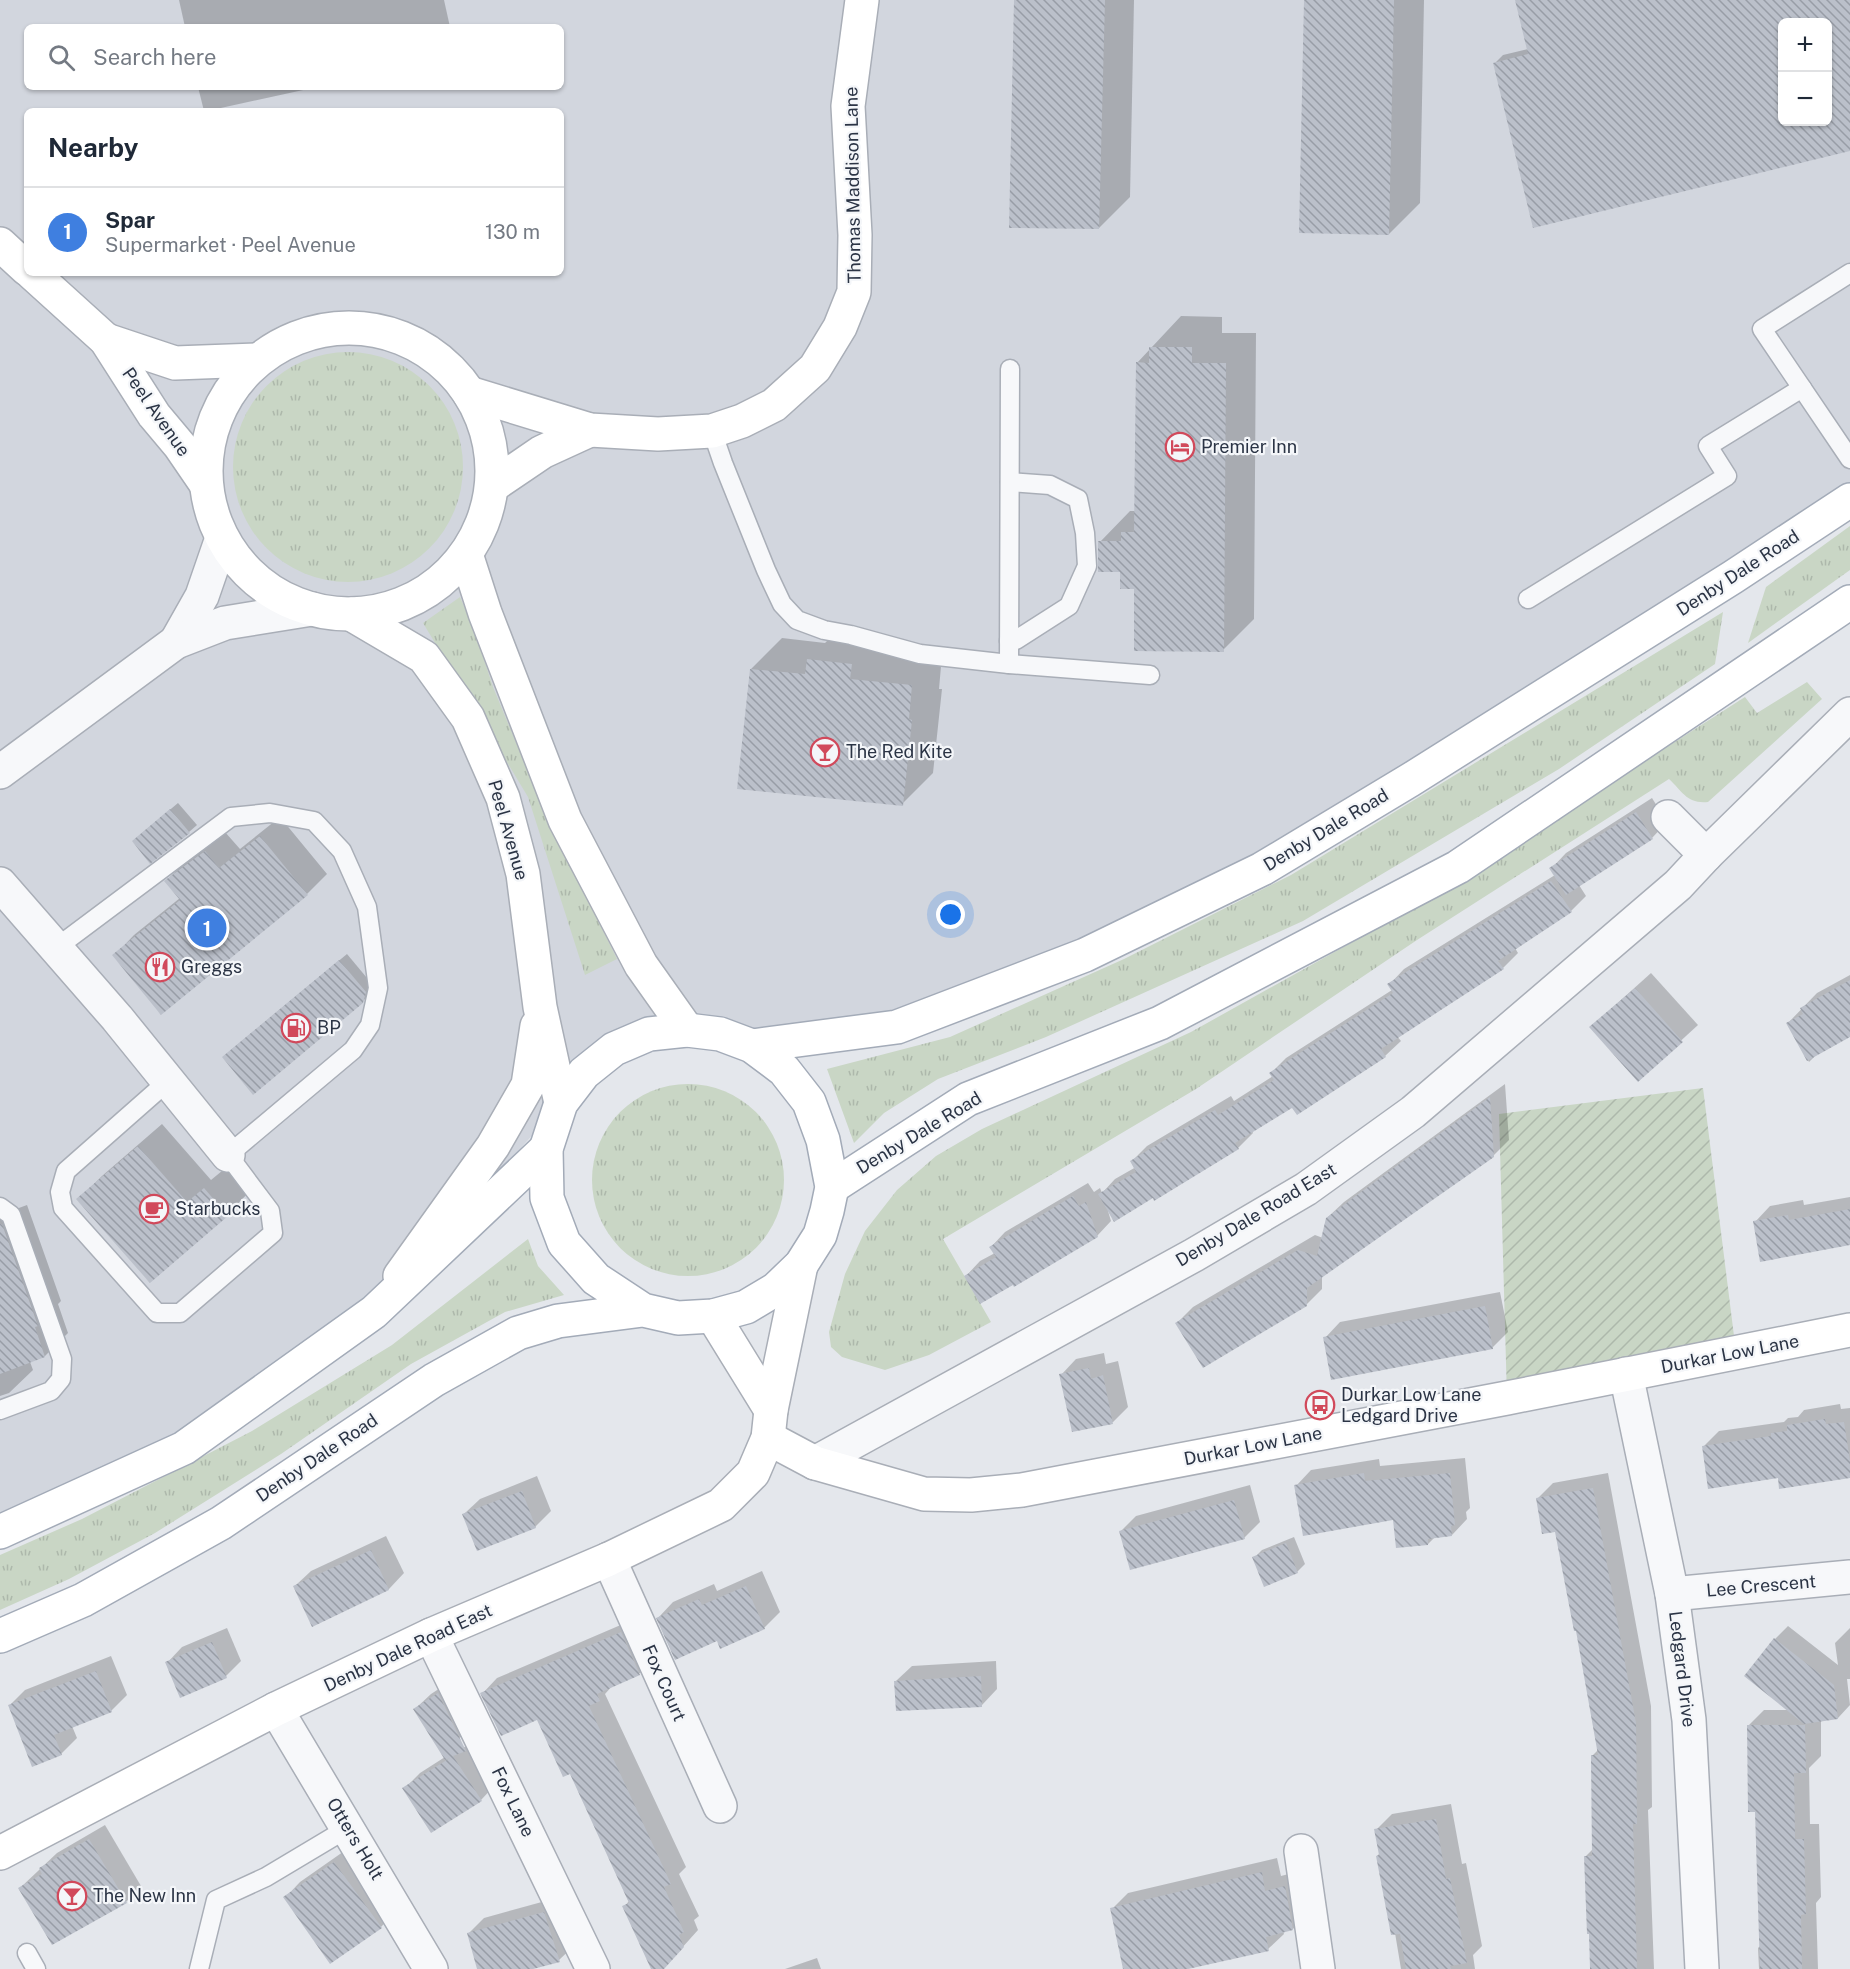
<!DOCTYPE html>
<meta charset="utf-8">
<style>
body{margin:0;font-family:"Public Sans",sans-serif;background:#f2f2f3;color:#1f2937}
.controls{position:absolute;right:18px;top:18px;display:grid;overflow:hidden;border-radius:9px;box-shadow:0 2px 4px #0004}
.controls button{width:54px;height:54px;display:grid;place-items:center;padding:0;border:0;border-bottom:2px solid #e0e1e3;background:#fff;color:#1f2937;font:30px sans-serif}
.you{position:absolute;left:951px;top:915px;width:21px;height:21px;margin:-15px;border:4px solid #fff;border-radius:50%;background:#1a73e8;box-shadow:0 0 0 9px #1a73e833}
.badge{display:grid;place-items:center;width:39px;height:39px;border-radius:50%;background:#d1495b;color:#fff;font-size:20px;font-weight:700}
.pin{position:absolute;translate:-50% -50%;border:3px solid #fff;box-shadow:0 2px 6px #0006}
.list{margin:0;padding:0;list-style:none}
h2{display:flex;justify-content:space-between;align-items:center;height:78px;margin:0;padding:0 24px;font-size:26px}
h2 small{font-size:20px;font-weight:400;color:#747a83}
.list li{display:grid;grid-template-columns:39px 1fr auto;gap:18px;align-items:center;box-sizing:border-box;height:90px;padding:0 24px;border-top:2px solid #e0e1e3}
.list b{display:block;font-size:22px;white-space:nowrap}
.list p{margin:0;font-size:20px;white-space:nowrap;color:#747a83}
.list em{font-size:20px;font-style:normal;color:#747a83}
.icon{flex:none;width:33px;height:33px;fill:none;stroke:currentColor;stroke-width:2;stroke-linecap:round;stroke-linejoin:round}
.map{position:relative;flex:none;width:1850px;height:1969px;overflow:hidden}
.search{position:absolute;background:#fff;box-shadow:0 2px 4px #0004;left:24px;top:24px;width:540px;height:66px;display:flex;align-items:center;gap:15px;box-sizing:border-box;padding:0 21px;border-radius:9px;color:#747a83;font-size:22px}
.panel{position:absolute;background:#fff;box-shadow:0 2px 4px #0004;left:24px;top:108px;width:540px;height:168px;border-radius:9px}
.map>svg:first-child{display:block}
.built{fill:#d2d6de;fill-rule:evenodd}
.grass{fill:url(#grass-tufts)}
.garden{fill:url(#garden-furrows)}
.shadow{fill:#0003;fill-rule:evenodd}
.building{fill:url(#building-back-hatch);fill-rule:evenodd}
.lines{fill:none;stroke-linecap:round;stroke-linejoin:round}
.lane-casing{stroke:#a9aeb7;stroke-width:21}
.street-casing{stroke:#a9aeb7;stroke-width:36}
.secondary-casing{stroke:#a9aeb7;stroke-width:36}
.primary-casing{stroke:#a3abb8;stroke-width:36}
.lane{stroke:#f7f8fa;stroke-width:18}
.street{stroke:#f7f8fa;stroke-width:33}
.secondary{stroke:#fff;stroke-width:33}
.primary{stroke:#fff;stroke-width:33}
.labels{text-anchor:middle;stroke-width:4.5;stroke-linejoin:round;paint-order:stroke}
.street-label{font-size:18px;fill:#2b3445;stroke:#f4f6f9}
.poi-label{font-size:18px;fill:#2b3445;stroke:#f4f6f9;text-anchor:start}
</style>
<div class="map">
<svg width="1850" height="1969" viewBox="0 0 1850 1969">
<defs>
<pattern id="grass-tufts" width="24" height="20" patternUnits="userSpaceOnUse" patternTransform="scale(1.5)"><rect width="24" height="20" fill="#c9d6c5"/><path d="M3 7l-1-3M5 7V3M7 7l1-3M15 17l-1-3M17 17v-4M19 17l1-3" fill="none" stroke="#adb8ab"/></pattern>
<pattern id="garden-furrows" width="10" height="10" patternUnits="userSpaceOnUse" patternTransform="scale(1.5)"><rect width="10" height="10" fill="#c9d6c5"/><path d="M-1 1l2-2M0 10L10 0M9 11l2-2" fill="none" stroke="#adb8ab"/></pattern>
<pattern id="building-back-hatch" width="6" height="6" patternUnits="userSpaceOnUse" patternTransform="scale(1.5)"><rect width="6" height="6" fill="#bbc0ca"/><path d="M-1 5l2 2M0 0l6 6M5-1l2 2" fill="none" stroke="#989da6"/></pattern>
</defs>
<rect width="100%" height="100%" fill="#e4e7ec"/>
<path class="built" d="M0 0H1850V500L1262 869 897 1027 649 1034 561 1103 374 1312 184 1448 0 1532ZM1782 22H1828V122H1782ZM27 27H561V87H27ZM27 111H561V273H27Z"/>
<g class="grass">
<circle cx="348" cy="467" r="115"/>
<polygon points="1850,526 1850,570 1748,643 1766,587"/>
<polygon points="460,597 475,632 493,687 543,808 617,959 585,975 528,797 423,623"/>
<polygon points="1723,612 1715,664 1559,769 1303,921 1046,1037 938,1079 884,1113 854,1143 827,1069 950,1037 1124,959 1291,875"/>
<path d="M1807 682 1822 699 1708 802C1687 804 1683 792 1669 779L1417 940 1196 1089 943 1239 991 1322 929 1355 885 1370 842 1357 831 1347 829 1332 845 1274 865 1231 897 1190 936 1156 982 1129 1191 1032 1426 901 1745 697 1757 713Z"/>
<circle cx="688" cy="1180" r="96"/>
<polygon points="528,1239 538,1266 564,1295 505,1312 411,1364 281,1454 155,1533 69,1579 0,1610 0,1555 82,1519 252,1431 392,1345"/>
</g>
<polygon class="garden" points="1703,1088 1736,1352 1507,1398 1499,1114"/>
<g class="shadow">
<polygon points="179,0 444,0 450,27 185,27"/>
<polygon points="1016,0 1134,0 1130,197 1099,228"/>
<polygon points="1305,0 1424,0 1420,203 1389,234"/>
<path d="M1516 0H1850V150L1494 64 1503 55 1528 49ZM1782 22H1828V122H1782Z"/>
<polygon points="198,87 317,87 207,111 204,111"/>
<polygon points="1181,316 1222,317 1222,333 1256,333 1254,619 1223,650 1136,587 1100,542 1130,511 1136,511 1137,363"/>
<polygon points="839,629 882,634 880,648 942,655 939,689 942,689 933,773 902,804 751,669 782,638 825,643"/>
<polygon points="1652,798 1667,822 1652,838 1579,885 1586,896 1571,911 1515,948 1518,953 1503,968 1397,1036 1401,1041 1385,1056 1292,1106 1252,1131 1253,1133 1238,1148 1153,1196 1108,1211 1111,1221 1097,1236 966,1276 980,1261 995,1253 991,1247 1005,1232 1088,1183 1094,1192 1100,1188 1102,1193 1115,1179 1136,1167 1132,1161 1147,1146 1231,1096 1234,1101 1273,1076 1271,1073 1286,1058 1392,990 1389,985 1404,969 1555,875 1551,869 1566,853"/>
<polygon points="178,803 197,825 189,832 141,834"/>
<polygon points="280,817 327,874 307,894 161,1013 114,956 134,935 180,898 166,881 186,861 225,832 240,849"/>
<polygon points="347,954 372,984 370,994 362,1002 231,1050"/>
<polygon points="1651,973 1698,1025 1638,1080 1591,1027"/>
<polygon points="1850,975 1850,1022 1809,1062 1788,1023 1817,993"/>
<polygon points="1505,1084 1509,1140 1493,1156 1322,1276 1322,1289 1306,1305 1177,1323 1193,1307 1315,1235 1323,1238 1327,1218 1344,1202"/>
<polygon points="162,1124 211,1180 228,1166 250,1191 227,1215 79,1199 102,1176"/>
<polygon points="1850,1197 1850,1244 1755,1222 1770,1206 1803,1200 1804,1205"/>
<polygon points="27,1205 61,1301 58,1304 68,1333 45,1356 30,1362 33,1370 9,1393 0,1396 0,1215"/>
<polygon points="1500,1292 1508,1332 1492,1348 1325,1338 1340,1322"/>
<polygon points="1104,1353 1106,1364 1118,1361 1128,1407 1113,1422 1073,1431 1061,1375 1076,1359"/>
<polygon points="1840,1404 1841,1409 1850,1408 1850,1475 1779,1476 1703,1447 1719,1431 1784,1422 1788,1418 1798,1417 1804,1410"/>
<polygon points="1465,1458 1470,1508 1466,1512 1467,1519 1452,1535 1435,1537 1428,1544 1395,1518 1296,1486 1311,1470 1379,1459 1380,1466"/>
<polygon points="1608,1473 1651,1706 1652,1807 1648,1810 1654,1969 1591,1969 1586,1856 1594,1848 1592,1756 1599,1749 1577,1629 1556,1530 1538,1498 1553,1483"/>
<polygon points="537,1476 551,1511 535,1527 464,1514 480,1499"/>
<polygon points="1250,1485 1260,1522 1244,1538 1121,1531 1136,1516"/>
<polygon points="386,1536 404,1573 389,1589 313,1625 295,1586 311,1571"/>
<polygon points="1294,1537 1305,1564 1297,1572 1254,1558 1262,1550"/>
<polygon points="762,1571 780,1612 764,1628 718,1639 658,1618 673,1602 714,1584 717,1591"/>
<polygon points="637,1618 655,1658 640,1673 614,1684 605,1694 686,1867 679,1874 699,1916 694,1920 698,1930 663,1969 653,1969 624,1907 629,1901 571,1772 537,1718 482,1694 497,1678"/>
<polygon points="1788,1626 1838,1665 1835,1643 1850,1628 1850,1679 1847,1679 1850,1705 1838,1718 1821,1720 1821,1756 1809,1768 1810,1824 1819,1824 1821,1897 1816,1903 1818,1969 1759,1969 1758,1948 1760,1946 1756,1810 1748,1726 1764,1710 1789,1710 1775,1639"/>
<polygon points="227,1628 241,1661 226,1676 167,1663 182,1647"/>
<polygon points="111,1656 127,1695 111,1711 72,1726 77,1738 61,1754 9,1706 25,1690"/>
<polygon points="996,1661 997,1689 982,1705 896,1681 912,1666"/>
<path d="M454 1679 496 1784 481 1800 404 1789 420 1773 445 1757 415 1709 431 1694ZM461 1737 466 1746 463 1748 459 1738Z"/>
<polygon points="1451,1804 1462,1864 1466,1863 1482,1946 1473,1955 1475,1969 1401,1969 1395,1933 1377,1856 1380,1853 1376,1830 1392,1814"/>
<polygon points="105,1825 141,1886 126,1902 20,1888 57,1853"/>
<polygon points="350,1847 396,1911 381,1927 285,1898 300,1882"/>
<polygon points="1277,1858 1281,1876 1300,1871 1308,1913 1293,1929 1283,1931 1284,1934 1268,1949 1181,1969 1125,1969 1112,1909 1128,1893"/>
<polygon points="560,1897 575,1945 559,1960 527,1969 478,1969 469,1933 484,1918"/>
<polygon points="817,1958 821,1969 785,1969"/>
</g>
<g class="building">
<polygon points="1014,0 1105,0 1099,229 1009,228"/>
<polygon points="1304,0 1394,0 1389,235 1299,233"/>
<path d="M1515 0H1850V151L1533 228 1493 63 1528 54ZM1782 22H1827V122H1782Z"/>
<polygon points="1149,347 1192,347 1192,363 1226,363 1224,652 1134,651 1134,589 1120,589 1120,572 1098,572 1098,541 1121,541 1121,532 1134,532 1136,362 1149,363"/>
<polygon points="807,659 852,664 850,679 912,685 909,719 912,720 903,806 737,789 750,669 805,674"/>
<polygon points="170,809 190,833 150,864 132,841"/>
<polygon points="1636,812 1653,839 1566,895 1549,868"/>
<polygon points="260,836 308,895 161,1015 112,955 180,900 164,881 205,851 219,868"/>
<polygon points="1551,881 1572,912 1498,961 1504,969 1381,1049 1386,1057 1297,1115 1292,1108 1235,1143 1239,1149 1154,1201 1153,1198 1114,1222 1098,1194 1136,1172 1130,1161 1215,1110 1218,1115 1274,1080 1269,1073 1393,993 1387,984"/>
<polygon points="339,960 366,992 363,1003 253,1095 222,1057"/>
<polygon points="1850,980 1850,1037 1807,1061 1786,1023 1803,1014 1800,1008"/>
<polygon points="1635,988 1683,1042 1638,1082 1589,1027"/>
<polygon points="1490,1097 1494,1157 1307,1288 1307,1306 1203,1368 1175,1323 1298,1250 1317,1256 1326,1218"/>
<polygon points="138,1146 187,1202 204,1188 228,1216 150,1283 76,1199"/>
<polygon points="1073,1196 1079,1206 1086,1202 1098,1237 1014,1287 1013,1285 980,1304 964,1276 996,1257 989,1247"/>
<polygon points="1850,1209 1850,1245 1760,1262 1753,1221 1788,1215 1789,1220"/>
<polygon points="0,1224 2,1224 38,1326 35,1327 45,1357 0,1374"/>
<polygon points="1485,1306 1493,1349 1331,1380 1323,1337"/>
<polygon points="1089,1368 1091,1379 1103,1375 1113,1424 1072,1432 1059,1374"/>
<polygon points="1825,1419 1826,1424 1844,1422 1850,1461 1850,1478 1779,1489 1778,1478 1708,1489 1702,1446 1771,1436 1771,1433 1787,1431 1787,1425"/>
<polygon points="1364,1473 1365,1481 1450,1473 1455,1525 1451,1526 1452,1536 1428,1539 1428,1545 1396,1548 1393,1520 1303,1536 1294,1485"/>
<polygon points="1593,1488 1636,1723 1637,1824 1633,1824 1637,1969 1590,1969 1589,1934 1587,1934 1584,1856 1592,1856 1591,1755 1598,1755 1576,1631 1574,1631 1555,1532 1542,1534 1536,1498"/>
<polygon points="522,1491 536,1528 477,1551 462,1514"/>
<polygon points="1234,1500 1245,1539 1130,1570 1119,1531"/>
<polygon points="1286,1543 1298,1573 1264,1587 1252,1557"/>
<polygon points="371,1550 389,1590 312,1627 293,1586"/>
<polygon points="746,1586 765,1629 720,1649 717,1641 675,1660 656,1618 699,1599 702,1605"/>
<polygon points="621,1632 640,1675 597,1694 600,1701 589,1706 671,1884 664,1887 684,1932 679,1935 684,1947 664,1969 651,1969 622,1906 629,1903 570,1774 563,1777 537,1720 501,1736 480,1693"/>
<polygon points="1774,1638 1834,1685 1838,1719 1804,1724 1744,1676"/>
<polygon points="212,1642 227,1678 180,1698 165,1662"/>
<polygon points="96,1671 112,1712 54,1735 62,1755 32,1767 8,1705"/>
<polygon points="981,1676 982,1707 896,1711 894,1681"/>
<polygon points="438,1693 466,1751 453,1756 482,1801 431,1833 402,1788 450,1758 445,1760 413,1709"/>
<polygon points="1747,1725 1805,1725 1806,1773 1794,1773 1795,1839 1804,1839 1806,1914 1801,1915 1802,1969 1760,1969 1755,1812 1748,1812"/>
<polygon points="1436,1819 1446,1879 1450,1878 1467,1963 1450,1966 1451,1969 1406,1969 1400,1934 1391,1935 1376,1856 1379,1855 1374,1829"/>
<polygon points="89,1839 127,1903 52,1945 18,1888 42,1874 39,1868"/>
<polygon points="334,1862 382,1928 330,1964 283,1897"/>
<polygon points="1262,1872 1265,1891 1285,1886 1293,1930 1266,1937 1269,1951 1188,1969 1123,1969 1110,1908"/>
<polygon points="544,1912 560,1962 533,1969 477,1969 467,1933"/>
</g>
<g class="lines">
<g class="lane-casing">
<g id="lane">
<polyline points="1850,273 1762,329 1850,459"/>
<polyline points="712,431 723,463 766,570 782,604 797,620 824,630 851,635 920,654 1009,664 1150,675"/>
<polyline points="1528,599 1727,476 1708,446 1802,388"/>
<polyline points="1009,641 1016,640 1069,606 1087,566 1085,533 1078,499 1050,485 1010,482"/>
<polyline points="1009,664 1010,369"/>
<polyline points="56,948 231,817 270,813 314,821 342,851 367,907 378,988 370,1025 353,1050 228,1155 270,1211 273,1233 180,1313 157,1313 63,1208 60,1192 66,1171 167,1082"/>
<polyline points="0,1207 11,1215 62,1359 61,1379 51,1391 0,1410"/>
<polyline points="27,1953 36,1969"/>
<polyline points="199,1969 216,1900 266,1877 348,1828"/>
</g>
</g>
<g class="street-casing">
<g id="street">
<polyline points="176,642 202,596 222,538"/>
<polyline points="0,772 176,642 225,623 312,609"/>
<polyline points="1668,817 1706,855"/>
<polyline points="0,884 117,1018 228,1155"/>
<polyline points="1626,1374 1672,1594 1689,1720 1702,1969"/>
<polyline points="815,1463 1194,1255 1306,1189 1413,1112 1678,885 1706,855 1850,714"/>
<polyline points="609,1559 720,1806"/>
<polyline points="1672,1594 1850,1577"/>
<polyline points="431,1635 593,1969"/>
<polyline points="276,1709 431,1969"/>
<polyline points="1301,1851 1318,1969"/>
</g>
</g>
<g class="secondary-casing">
<g id="secondary">
<polyline points="0,244 27,269"/>
<polyline points="32,273 106,340 154,415 180,446 206,484"/>
<circle cx="349" cy="471" r="143"/>
<polyline points="106,340 175,363 258,360"/>
<polyline points="469,393 590,430 658,434 712,431 742,421 774,405 815,368 840,327 854,292 855,235 848,106 862,0"/>
<polyline points="492,486 542,452 590,430"/>
<polyline points="466,554 485,613 565,820 641,965 687,1030"/>
<polyline points="351,614 424,657 468,718 503,798 523,874 540,1007 561,1103"/>
<polyline points="400,1276 493,1146 528,1085 537,1026"/>
<polyline points="713,1316 771,1410"/>
<polyline points="768,1438 815,1463 924,1494 971,1495 1022,1490 1507,1398 1850,1330"/>
<polyline points="0,1853 276,1709 431,1635 609,1559 721,1505 753,1473 768,1438 771,1410 801,1265"/>
</g>
</g>
<g class="primary-casing">
<g id="primary">
<polyline points="752,1046 897,1027 1085,955 1262,869 1410,780 1733,577 1850,500"/>
<polyline points="832,1187 968,1099 1160,1023 1458,867 1850,602"/>
<polyline points="0,1532 184,1448 374,1312 546,1149"/>
<polyline points="0,1636 83,1600 221,1523 434,1380 518,1333 558,1321 643,1310 678,1318 713,1316 746,1307 776,1289 801,1265 820,1235 827,1211 832,1187 823,1140 809,1102 784,1070 752,1046 720,1034 687,1030 649,1034 614,1049 584,1073 561,1103 546,1149 547,1198 564,1243 596,1279 643,1310"/>
</g>
</g>
<use href="#lane" class="lane"/>
<use href="#street" class="street"/>
<use href="#secondary" class="secondary"/>
<use href="#primary" class="primary"/>
</g>
<defs>
<g id="hotel-ring" transform="scale(1.5)"><circle r="9.5" fill="#f4f6f9" stroke="#d1495b" stroke-width="1.5"/><path d="M-6-4.5h1.5V1H6V5H4.5V3h-9V5H-6ZM-4 0a1.8 1.8 0 1 1 3.6 0ZM.5 0V-2.5h3Q6-2.5 6 0Z" fill="#d1495b"/></g>
<g id="bar-ring" transform="scale(1.5)"><circle r="9.5" fill="#f4f6f9" stroke="#d1495b" stroke-width="1.5"/><path d="M-6-5H6L.8 .8V4.5H3.5V6h-7V4.5H-.8V.8Z" fill="#d1495b"/></g>
<g id="restaurant-ring" transform="scale(1.5)"><circle r="9.5" fill="#f4f6f9" stroke="#d1495b" stroke-width="1.5"/><path d="M-5-6h1v4h1v-4h1v4h1v-4h1v5L-1.5 .5V6h-2V.5L-5-1ZM5-6V6H3V1.5H1.5Q1.5-4 5-6Z" fill="#d1495b"/></g>
<g id="fuel-ring" transform="scale(1.5)"><circle r="9.5" fill="#f4f6f9" stroke="#d1495b" stroke-width="1.5"/><path d="M-5.5-6h7V0h2V4h1.3V-2.5L3-4.5l.8-.8L6-3V5H2.5V1h-1V6h-7ZM-4.2-4.7v3.2H.2V-4.7Z" fill="#d1495b"/></g>
<g id="cafe-ring" transform="scale(1.5)"><circle r="9.5" fill="#f4f6f9" stroke="#d1495b" stroke-width="1.5"/><path d="M-5.5-4.5H6V0H3Q3 3.5 0 3.5H-2.5Q-5.5 3.5-5.5 0ZM3-3.2v2h1.7v-2ZM-6 4.5H4V6H-6Z" fill="#d1495b"/></g>
<g id="bus-ring" transform="scale(1.5)"><circle r="9.5" fill="#f4f6f9" stroke="#d1495b" stroke-width="1.5"/><path d="M-5-6H5V4H4V6H2V4H-2V6H-4V4H-5ZM-3.5-4V0h7V-4ZM-3.5 1.2v1.5H-2V1.2ZM2 1.2v1.5H3.5V1.2Z" fill="#d1495b"/></g>
</defs>
<g fill-rule="evenodd">
<use href="#hotel-ring" x="1180" y="447"/>
<use href="#bar-ring" x="825" y="752"/>
<use href="#restaurant-ring" x="160" y="967"/>
<use href="#fuel-ring" x="296" y="1028"/>
<use href="#cafe-ring" x="154" y="1209"/>
<use href="#bus-ring" x="1320" y="1405"/>
<use href="#bar-ring" x="72" y="1896"/>
</g>
<g class="labels">
<g class="street-label">
<text transform="translate(853 185) rotate(-91)" y="6">Thomas Maddison Lane</text>
<text transform="translate(156 412) rotate(55)" y="6">Peel Avenue</text>
<text transform="translate(1738 573) rotate(-33)" y="6">Denby Dale Road</text>
<text transform="translate(508 830) rotate(74)" y="6">Peel Avenue</text>
<text transform="translate(1326 830) rotate(-31)" y="6">Denby Dale Road</text>
<text transform="translate(919 1133) rotate(-31)" y="6">Denby Dale Road</text>
<text transform="translate(1256 1215) rotate(-31)" y="6">Denby Dale Road East</text>
<text transform="translate(1730 1354) rotate(-11)" y="6">Durkar Low Lane</text>
<text transform="translate(1253 1446) rotate(-11)" y="6">Durkar Low Lane</text>
<text transform="translate(317 1458) rotate(-34)" y="6">Denby Dale Road</text>
<text transform="translate(1761 1586) rotate(-5)" y="6">Lee Crescent</text>
<text transform="translate(408 1648) rotate(-25)" y="6">Denby Dale Road East</text>
<text transform="translate(1682 1669) rotate(83)" y="6">Ledgard Drive</text>
<text transform="translate(664 1683) rotate(66)" y="6">Fox Court</text>
<text transform="translate(513 1802) rotate(64)" y="6">Fox Lane</text>
<text transform="translate(355 1839) rotate(59)" y="6">Otters Holt</text>
</g>
<g class="poi-label">
<text x="1201" y="453">Premier Inn</text>
<text x="846" y="758">The Red Kite</text>
<text x="181" y="973">Greggs</text>
<text x="317" y="1034">BP</text>
<text x="175" y="1215">Starbucks</text>
<text x="1341" y="1401">Durkar Low Lane<tspan x="1341" dy="21">Ledgard Drive</tspan></text>
<text x="93" y="1902">The New Inn</text>
</g>
</g>
</svg>
<div class="controls">
<button>+</button>
<button>−</button>
</div>
<div class="you"></div>
<div class="pin badge" style="left:207px;top:928px;background:#3f7fe0">1</div>
<div class="search"><svg class="icon" aria-label="search" viewBox="0 0 24 24"><circle cx="10" cy="10" r="6"/><path d="M15 15l6 6"/></svg>Search here</div>
<section class="panel">
<h2>Nearby<small></small></h2>
<ul class="list">
<li><span class="badge" style="background:#3f7fe0">1</span><div><b>Spar</b><p>Supermarket · Peel Avenue</p></div><em>130 m</em></li>
</ul>
</section>
</div>
